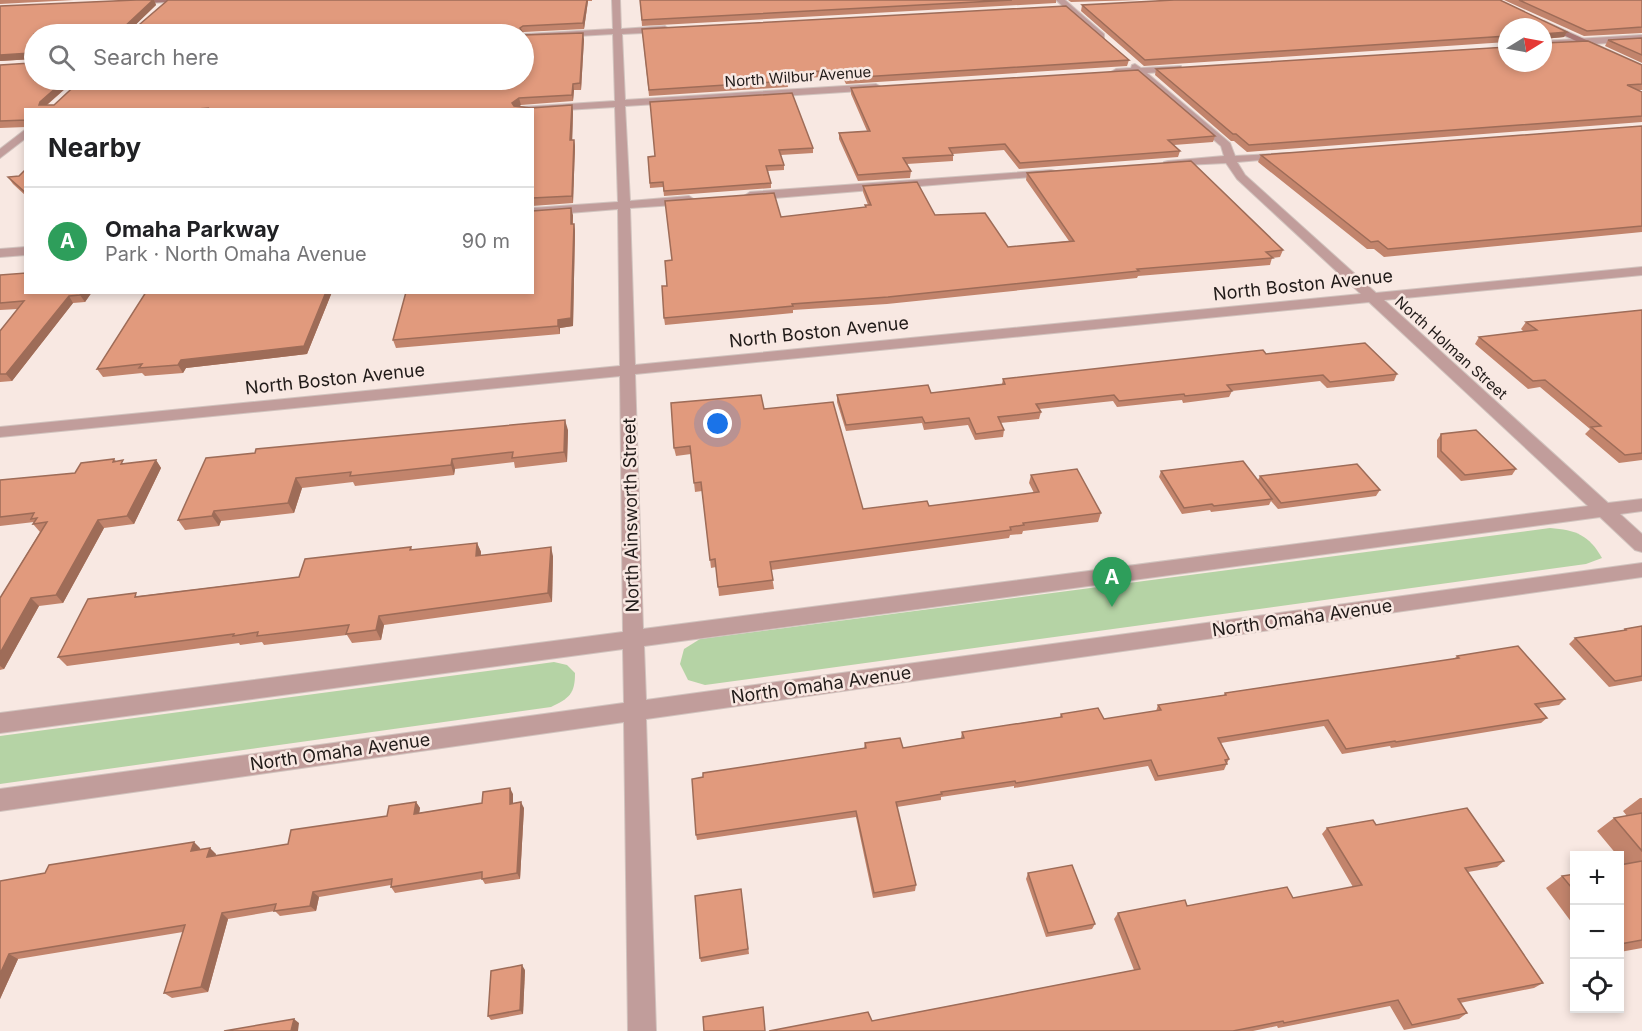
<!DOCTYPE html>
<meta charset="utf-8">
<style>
body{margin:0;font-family:Inter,sans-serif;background:#f6f6f6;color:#202124}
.controls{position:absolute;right:18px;bottom:18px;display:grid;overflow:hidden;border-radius:0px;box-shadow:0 3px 9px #0003}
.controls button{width:54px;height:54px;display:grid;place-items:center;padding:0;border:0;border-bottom:2px solid #e0e0e0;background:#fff;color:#202124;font:30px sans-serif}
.compass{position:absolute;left:1498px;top:18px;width:54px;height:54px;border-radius:50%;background:#fff;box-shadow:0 3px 9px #0003;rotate:80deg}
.you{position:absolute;left:718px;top:424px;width:21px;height:21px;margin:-15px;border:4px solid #fff;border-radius:50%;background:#1a73e8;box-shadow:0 0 0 9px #1a73e833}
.badge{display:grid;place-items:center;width:39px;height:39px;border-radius:50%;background:#004fb9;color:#fff;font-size:20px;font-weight:700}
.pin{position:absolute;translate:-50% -50px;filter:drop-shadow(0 2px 3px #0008)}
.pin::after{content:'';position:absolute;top:32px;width:21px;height:18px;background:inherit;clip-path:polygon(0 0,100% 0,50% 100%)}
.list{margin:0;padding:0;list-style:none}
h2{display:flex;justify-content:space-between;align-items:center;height:78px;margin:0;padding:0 24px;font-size:26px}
h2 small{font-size:20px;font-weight:400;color:#757577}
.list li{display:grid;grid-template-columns:39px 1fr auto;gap:18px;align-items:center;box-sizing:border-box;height:108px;padding:0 24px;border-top:2px solid #e0e0e0}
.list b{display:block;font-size:22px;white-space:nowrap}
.list p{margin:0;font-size:20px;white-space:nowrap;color:#757577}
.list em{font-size:20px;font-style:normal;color:#757577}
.icon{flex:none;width:33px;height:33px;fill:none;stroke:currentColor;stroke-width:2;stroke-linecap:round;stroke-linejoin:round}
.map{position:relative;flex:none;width:1642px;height:1031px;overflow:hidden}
.search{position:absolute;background:#fff;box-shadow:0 3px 9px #0003;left:24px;top:24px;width:510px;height:66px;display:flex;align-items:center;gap:15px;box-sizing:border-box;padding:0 21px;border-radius:33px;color:#757577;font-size:22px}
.panel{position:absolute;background:#fff;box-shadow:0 3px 9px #0003;left:24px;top:108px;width:510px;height:186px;border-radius:0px}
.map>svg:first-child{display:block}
.green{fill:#b5d3a5}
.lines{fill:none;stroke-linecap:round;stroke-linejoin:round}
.minor-casing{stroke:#d1c3be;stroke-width:2}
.secondary-casing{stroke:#d1c3be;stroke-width:2}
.minor{fill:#c19d9b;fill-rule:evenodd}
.secondary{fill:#a97774;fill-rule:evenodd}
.wall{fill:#c2846c}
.shaded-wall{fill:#9e6c58}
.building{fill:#e19a7d;stroke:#9e6c58;stroke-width:1.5}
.labels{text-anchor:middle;stroke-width:5;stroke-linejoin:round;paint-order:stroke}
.far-street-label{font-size:15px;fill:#211b19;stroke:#f8e8e2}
.street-label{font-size:18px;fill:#211b19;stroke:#f8e8e2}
</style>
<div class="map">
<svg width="1642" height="1031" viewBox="0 0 1642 1031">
<rect width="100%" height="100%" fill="#f8e8e2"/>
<g class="green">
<path d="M1550 528C1576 530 1589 535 1602 558L1586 564 705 685 688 680 680 664 684 649 700 639Z"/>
<path d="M554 662 567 665 575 673C575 693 570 698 551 707L0 784V736Z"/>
</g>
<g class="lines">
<g class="minor-casing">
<g id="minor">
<path d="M612 0H620L621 29 665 26 669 29 665 32 622 34 625 100 876 84 881 87 876 90 625 106 630 201 689 196 695 200 689 204 630 208 635 365 1361 294 1237 179 1226 163 1164 166V162L1168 161 1224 156 1221 146 1137 73 1116 75 1111 72 1116 69 1131 68 1132 65 1135 64 1141 68 1181 66V70L1178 71 1147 73 1230 143 1235 156 1288 153 1289 155 1284 158 1237 162 1245 175 1376 293 1642 267V275L1384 300 1608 503 1642 499V511L1620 514 1642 534V552L1635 550 1600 517 644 646 646 700 1642 563V577L646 719 656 1031H628L624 722 0 811V789L624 703 623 649 0 733V713L623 632 620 376 0 437V427L620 366 618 209 532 216V208L618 202 615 107 532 112V110H516L521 107 615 101 613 34 524 39V34L613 29ZM1369 302 1588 506 643 629 635 374Z"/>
<polygon points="1056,0 1065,0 1104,34 1104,38 1098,38"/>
<polygon points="1642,35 1642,41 1543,47 1543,41"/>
<polygon points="26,129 26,138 0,158 0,149"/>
<polygon points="1051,170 1055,171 1055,175 750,200 744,196 750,192"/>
<polygon points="26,247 26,255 0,257 0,249"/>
</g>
</g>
<g class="secondary-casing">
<g id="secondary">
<polygon points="128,0 172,0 168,2 131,4 128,4"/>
<polygon points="1544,21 1642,65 1642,71 1541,25 1540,23"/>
</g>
</g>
<use href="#minor" class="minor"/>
<use href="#secondary" class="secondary"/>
</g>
<g class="wall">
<polygon points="0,0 74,0 0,4"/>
<polygon points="136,0 154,0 156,5 130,30 133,30 168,0 592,0 592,1 588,1 584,29 524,32 522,33 34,34 75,80 47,105 54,105 584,39 581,90 574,90 573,101 521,105 519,106 531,108 572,105 573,112 572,140 574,140 575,146 573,203 532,206 532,110 26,110 26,127 0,128 0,65 31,63 33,61 32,59 0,61 0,6"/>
<polygon points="640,0 1056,0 1056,3 642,26"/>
<polygon points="1068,0 1140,0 1071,2"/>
<polygon points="1174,0 1500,0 1567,32 1564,37 1544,39 1545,43 1588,41 1642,65 1642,90 1638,90 1642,92 1642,122 1247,152 1234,141 1231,141 1155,75 1156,69 1507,47 1507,63 1543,63 1543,27 1507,27 1507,42 1144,66 1081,11 1082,5"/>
<polygon points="1504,0 1642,0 1642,33 1584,36"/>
<polygon points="642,29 1129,60 1127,66 846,84 842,76 787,79 788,87 649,96"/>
<polygon points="1642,38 1642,63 1605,46 1608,40"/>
<polygon points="851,88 1215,136 1213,142 1174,145 1180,151 1178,157 1019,169 1004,150 953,154 953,161 907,164 911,171 910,178 858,181 839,139 839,133 867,131 851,94"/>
<polygon points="1642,126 1642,232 1384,257 1374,249 1367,249 1258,162 1261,155"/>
<polygon points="813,148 813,153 781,155 784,165 784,170 768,171 771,183 771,188 664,196 663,187 650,188 648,157"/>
<polygon points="26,169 26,196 13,184 8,177 19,176"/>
<polygon points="1027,173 1283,250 1280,257 1272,258 1270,265 1138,276 1137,278 887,304 793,310 793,313 665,325 664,318 667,286 672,260 781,217 865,207 865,205 868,205 863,192 863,186 935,215 1008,247 1069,241 1026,180"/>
<polygon points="573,215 573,224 574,224 575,231 573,326 560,328 560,334 396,348 393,340"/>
<polygon points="0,275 92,292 85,302 73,303 12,381 0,382 0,331 18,309 0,310"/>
<polygon points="146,292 332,292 307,354 186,368 183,373 145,376 142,373 103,377 97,369"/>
<polygon points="1642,310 1642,460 1619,463 1585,434 1590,429 1540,387 1528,389 1475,344 1479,337 1524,332 1521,329 1526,322"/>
<polygon points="1266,354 1397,374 1394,381 1327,388 1320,381 1232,391 1229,397 1183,403 1182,400 1117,407 1113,401 1039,409 1041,412 1039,419 1000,423 1004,430 1003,437 975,440 968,425 924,430 922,423 846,431 837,402 837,395 931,393 1002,384 1003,379"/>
<polygon points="764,409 863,509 929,506 1034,493 1029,483 1031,475 1101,513 1098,522 1023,531 1022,534 1010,535 1009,538 771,570 774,589 719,596 716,567 711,568 702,491 695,492 691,454 676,456 674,448"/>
<polygon points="568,430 567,462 515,468 514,462 455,469 454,475 355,486 353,482 302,488 294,513 221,521 219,526 185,530 178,520 255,453"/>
<polygon points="1441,434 1516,469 1512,475 1461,481 1437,457 1437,440"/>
<polygon points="114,459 116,461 126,464 156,460 161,468 134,524 104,528 63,603 39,606 4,669 0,670 0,598 40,532 33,524 34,522 0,526 0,480 75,473"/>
<polygon points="1161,471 1258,480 1260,476 1380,490 1376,496 1278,509 1271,501 1269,505 1211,512 1210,510 1182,514 1159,477"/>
<polygon points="477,543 481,552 481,555 553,556 552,602 384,625 381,640 352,643 347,635 264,645 262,642 240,645 239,643 67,666 58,657 139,596 299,577 411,547 412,550"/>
<polygon points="1642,626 1642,681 1609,687 1569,644 1575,638 1623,631 1625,629"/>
<polygon points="1457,656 1565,699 1559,705 1539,708 1547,718 1541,723 1391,748 1390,746 1342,754 1324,726 1221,743 1229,759 1224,770 1155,781 1148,766 1014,788 1014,786 941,797 941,800 897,807 916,885 915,891 873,898 856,817 697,840 696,835 864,748 865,743 903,748 961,738 962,732 1060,717 1061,714 1104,719 1156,711 1158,705 1224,695 1225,693 1454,659"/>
<polygon points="513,794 513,803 524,808 520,879 485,884 482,879 395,893 391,887 391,885 319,897 316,911 280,916 275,911 228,919 208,992 172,998 164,993 183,932 18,959 0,999 0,881 200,848 200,850 216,854 215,856 288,844 387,816 416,802 420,808 419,813 482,803"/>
<polygon points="1640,798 1642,798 1642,948 1620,952 1620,865 1624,864 1620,859 1620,855 1617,855 1597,831 1614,818 1627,816 1623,811"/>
<polygon points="1376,825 1504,861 1497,867 1468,872 1543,983 1534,988 1460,1003 1467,1013 1459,1019 1404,1030 1390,1006 1278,1028 1277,1026 1253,1031 769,1031 872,1021 1134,970 1114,919 1118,913 1187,906 1293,898 1353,887 1322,834 1327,828"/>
<polygon points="1028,873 1095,924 1092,929 1046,937 1026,879"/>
<polygon points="1575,874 1575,927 1546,888 1562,876"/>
<polygon points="741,889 749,954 701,962 700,958"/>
<polygon points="525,970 523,1014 491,1020 488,1016"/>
</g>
<g class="shaded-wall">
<polygon points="153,0 154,0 156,5 126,34 123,28"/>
<polygon points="587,0 588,0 588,1 584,29 583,23"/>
<polygon points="1567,32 1564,37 1543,39 1544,34"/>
<polygon points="583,33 584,39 581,90 580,83"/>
<polygon points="30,53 34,59 0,61 0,55"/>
<polygon points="65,80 75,80 43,108 39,105 40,102"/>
<polygon points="573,84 574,90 573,101 572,95"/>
<polygon points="519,98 521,105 514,110 512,103"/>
<polygon points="572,105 573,112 572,147 570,140"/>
<polygon points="574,140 575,146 573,203 572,196"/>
<polygon points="571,208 573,215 572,232 571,224"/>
<polygon points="574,224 575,231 573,326 560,328 560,334 558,326 558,320"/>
<polygon points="82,292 92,292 85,302 80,295"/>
<polygon points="326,292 332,292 307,354 186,368 183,373 178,365 181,360"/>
<polygon points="69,296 73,303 12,381 6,374"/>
<polygon points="565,420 568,430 567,462 564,452"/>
<polygon points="452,459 455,469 454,475 451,465"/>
<polygon points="156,460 161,468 134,524 127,516"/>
<polygon points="296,478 302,488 294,513 288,503"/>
<polygon points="214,511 221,521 219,526 212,516"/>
<polygon points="98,520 104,528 63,603 56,595"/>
<polygon points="477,543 481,552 479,565 476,556"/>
<polygon points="551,547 553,556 552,602 548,593"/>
<polygon points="31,598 39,606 4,669 0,666 0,653"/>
<polygon points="379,616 384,625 381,640 376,630"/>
<polygon points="510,788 513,794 513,810 510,804"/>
<polygon points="416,802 420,808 418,820 414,814"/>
<polygon points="521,802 524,808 520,879 517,873"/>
<polygon points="194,842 200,848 197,857 191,851"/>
<polygon points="210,848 216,854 213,863 207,857"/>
<polygon points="313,892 319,897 316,911 310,906"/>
<polygon points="222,913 228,919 208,992 201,987"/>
<polygon points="9,954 18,959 0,999 0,974"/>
<polygon points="522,965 525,970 523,1014 520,1010"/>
<polygon points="294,1019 299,1023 298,1031 291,1031"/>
</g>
<g class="building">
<polygon points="136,0 153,0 123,28 133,30 168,0 587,0 583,23 523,26 520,28 523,34 34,34 34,80 65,80 40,102 39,105 54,105 81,80 524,80 524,35 583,33 580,83 573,84 572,95 519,98 512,103 514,106 531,108 572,105 570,140 574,140 572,196 532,198 532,110 207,110 208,108 185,110 26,110 26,120 0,121 0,65 31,63 33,61 30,53 0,55 0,6"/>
<polygon points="640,0 1012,0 642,20"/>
<polygon points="1174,0 1500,0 1567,32 1544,34 1545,43 1588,41 1642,65 1642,84 1627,85 1642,92 1642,116 1249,145 1236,134 1233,134 1156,69 1507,47 1507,63 1543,63 1543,27 1507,27 1507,36 1145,60 1082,5"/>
<polygon points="1519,0 1642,0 1642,27 1587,31"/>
<polygon points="1066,6 1129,60 846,78 843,70 785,73 788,81 649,90 642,29"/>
<polygon points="1642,38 1642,55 1608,40"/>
<polygon points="1138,70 1215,136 1168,140 1180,151 1020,163 1005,144 949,148 953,155 903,158 911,171 858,175 839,133 870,131 851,88"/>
<polygon points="792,93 813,148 779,150 784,165 766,166 771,183 664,191 663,182 650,183 648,157 655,156 650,102"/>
<polygon points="1642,126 1642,226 1388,249 1378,241 1371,242 1261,155"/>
<polygon points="1191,161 1283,250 1266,252 1273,258 1137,269 1139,271 888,297 792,304 793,306 664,318 662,286 667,286 665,261 672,260 665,201 774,193 781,217 866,207 865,205 871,205 863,186 917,182 935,215 985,213 1008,247 1074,241 1027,173"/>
<polygon points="26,169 26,193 8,177 19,176"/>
<polygon points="571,208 571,224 574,224 571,318 558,320 558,326 393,340 406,292 532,292 532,211"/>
<polygon points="26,273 26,292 82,292 80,295 69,296 6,374 0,374 0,331 24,301 0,303 0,275"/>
<polygon points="146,292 326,292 304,346 181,360 178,365 139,368 142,364 97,369"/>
<polygon points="1642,310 1642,453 1625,455 1591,427 1601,426 1545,380 1533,381 1479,337 1537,330 1526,322"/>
<polygon points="1365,343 1397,374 1330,382 1323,375 1227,385 1232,391 1185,396 1184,394 1119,401 1114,395 1036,404 1041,412 998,417 1004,430 976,434 969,418 925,423 922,417 846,425 837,395 928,385 931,393 1005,384 1003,379 1263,350 1266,354"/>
<polygon points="761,395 764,409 833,402 863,509 927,501 929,506 1039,492 1031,475 1077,469 1101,513 1023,523 1024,525 1010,527 1011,530 770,562 773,580 718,587 715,559 710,560 701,482 694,483 690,446 674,448 671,403"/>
<polygon points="565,420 564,452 512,458 513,452 452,459 451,465 350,476 351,472 296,478 288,503 214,511 212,516 178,520 206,458 255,453 256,449"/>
<polygon points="1476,430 1516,469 1465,475 1441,451 1441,434"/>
<polygon points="114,459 113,462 123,460 121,464 156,460 127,516 98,520 56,595 31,598 0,653 0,598 47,522 33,524 37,518 31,519 34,513 0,517 0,480 75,473 81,463"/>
<polygon points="1243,461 1272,499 1214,506 1212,504 1184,508 1161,471"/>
<polygon points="1357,464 1380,490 1281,503 1260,476"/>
<polygon points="477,543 476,556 551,547 548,593 379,616 376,630 346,634 349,625 257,636 258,632 233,636 234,634 58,657 88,599 136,593 135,597 299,577 305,559 411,547 410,550"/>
<polygon points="1642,626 1642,676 1615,681 1575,638 1626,630 1625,629"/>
<polygon points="1518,646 1565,699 1535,704 1547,718 1396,742 1395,741 1346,749 1328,720 1218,738 1229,759 1225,760 1227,764 1158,776 1151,760 1016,783 1015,781 941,792 942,794 896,802 916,885 874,893 856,811 696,835 692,779 703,777 703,773 866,748 865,743 900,738 903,748 964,738 962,732 1062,717 1061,714 1098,708 1104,719 1161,710 1158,705 1226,695 1225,693 1459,658 1457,656"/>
<polygon points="510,788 510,804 521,802 517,873 482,879 482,872 391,887 392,879 313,892 310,906 274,911 276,904 222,913 201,987 164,993 185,925 9,954 0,974 0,881 45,873 49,865 194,842 191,851 210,848 207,857 288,844 291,830 387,816 389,806 416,802 414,814 482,803 483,792"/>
<polygon points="1467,808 1504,861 1465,868 1543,983 1458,999 1467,1013 1412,1025 1398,1000 1284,1023 1283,1021 1233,1031 769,1031 868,1012 872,1021 1140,969 1118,913 1185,900 1187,906 1287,887 1293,898 1362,885 1327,828 1373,820 1376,825"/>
<polygon points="1642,813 1642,851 1614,818"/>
<polygon points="1642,861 1642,940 1620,944 1620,865"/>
<polygon points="1072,865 1095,924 1048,933 1028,873"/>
<polygon points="1575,874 1575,892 1562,876"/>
<polygon points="741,889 748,949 700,958 695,896"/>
<polygon points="522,965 520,1010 488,1016 491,971"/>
<polygon points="763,1007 765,1031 704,1031 703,1017"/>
<polygon points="294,1019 291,1031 224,1031"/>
</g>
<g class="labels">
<g class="far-street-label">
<text transform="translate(798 77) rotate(-4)" y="5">North Wilbur Avenue</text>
<text transform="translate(1451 348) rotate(42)" y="5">North Holman Street</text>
</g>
<g class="street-label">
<text transform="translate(1303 285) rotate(-6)" y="6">North Boston Avenue</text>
<text transform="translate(819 332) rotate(-6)" y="6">North Boston Avenue</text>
<text transform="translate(335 379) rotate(-6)" y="6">North Boston Avenue</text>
<text transform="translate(631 515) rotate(-91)" y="6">North Ainsworth Street</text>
<text transform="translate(1302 618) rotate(-8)" y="6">North Omaha Avenue</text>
<text transform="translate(821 685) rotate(-8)" y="6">North Omaha Avenue</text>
<text transform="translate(340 752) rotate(-8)" y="6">North Omaha Avenue</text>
</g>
</g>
</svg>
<div class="controls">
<button>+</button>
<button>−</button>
<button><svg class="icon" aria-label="locate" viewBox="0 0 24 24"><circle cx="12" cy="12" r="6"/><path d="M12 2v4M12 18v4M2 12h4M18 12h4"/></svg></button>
</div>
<svg class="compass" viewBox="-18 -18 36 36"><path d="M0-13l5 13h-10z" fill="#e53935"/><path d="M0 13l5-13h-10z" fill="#757577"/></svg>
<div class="you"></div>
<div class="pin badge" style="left:1112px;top:607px;background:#2e9e5b">A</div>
<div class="search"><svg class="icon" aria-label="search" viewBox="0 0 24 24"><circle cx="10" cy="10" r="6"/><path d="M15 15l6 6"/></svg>Search here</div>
<section class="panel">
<h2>Nearby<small></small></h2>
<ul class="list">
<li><span class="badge" style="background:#2e9e5b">A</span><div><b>Omaha Parkway</b><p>Park · North Omaha Avenue</p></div><em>90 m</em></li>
</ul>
</section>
</div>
